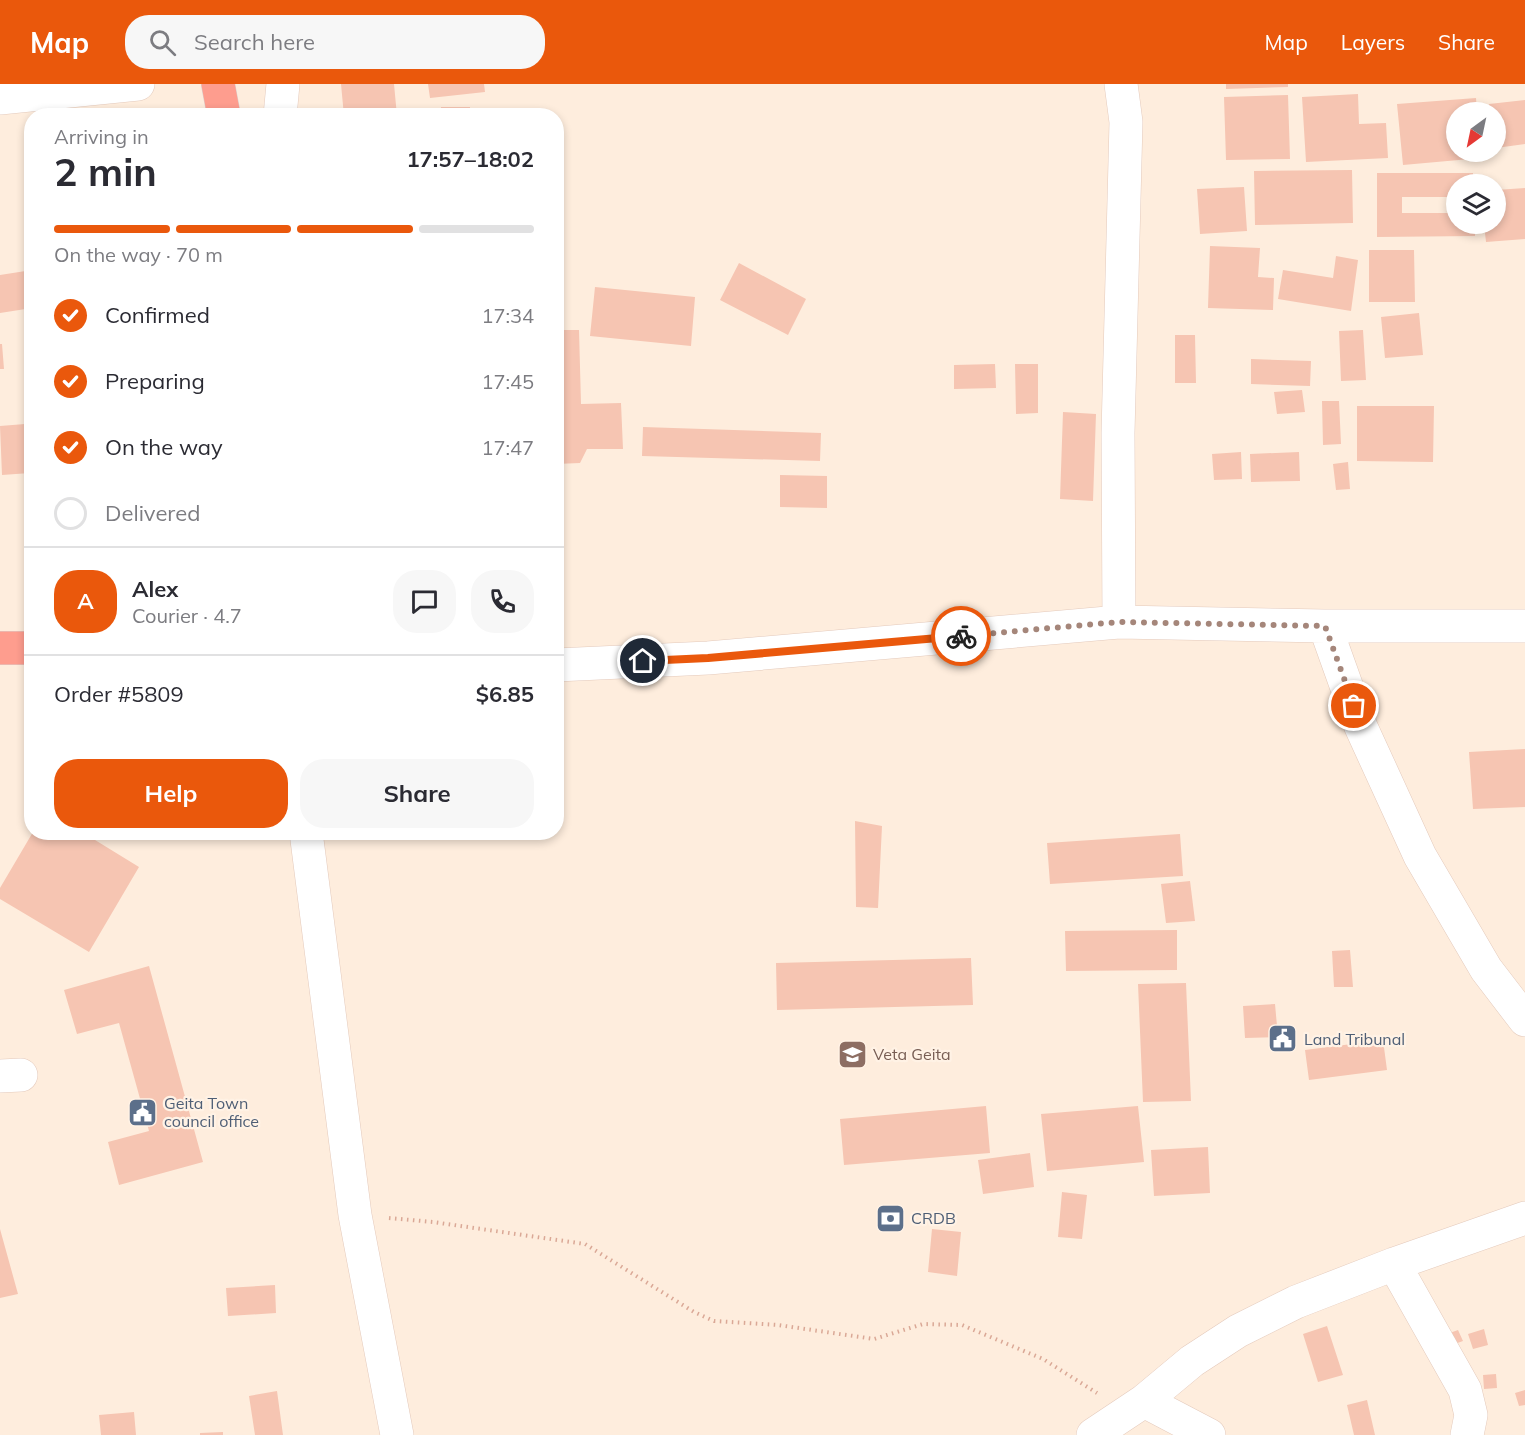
<!DOCTYPE html>
<html lang="en">
<head>
<meta charset="utf-8">
<style>
	:root { --surface:#fff; --page:#f7f7f7; --text:#2b2b33; --muted:#7c7c81; --line:#e1e1e2; --accent:#ea580c }
	body { margin:0; font-family:Mulish,sans-serif; background:var(--page); color:var(--text); height:100vh; display:flex; flex-direction:column; font-size:22px; white-space:nowrap }
	* { box-sizing:border-box; margin:0 }
	p { font-size:20px; color:var(--muted) }
	.icon { flex:none; width:33px; height:33px; fill:none; stroke:currentColor; stroke-width:2; stroke-linecap:round; stroke-linejoin:round }
	.map { position:relative; flex:1; overflow:hidden }
	.sheet { position:absolute; left:24px; top:24px; width:540px; height:732px; display:flex; flex-direction:column; background:var(--surface); border-radius:24px; box-shadow:0 3px 9px #0003 }
	.sheet>* { flex:none }
	.needle { width:39px; rotate:213deg }
	.fabs { position:absolute; left:1446px; top:18px; display:grid; gap:12px }
	.fabs a { display:grid; place-items:center; width:60px; height:60px; border-radius:50%; background:var(--surface); box-shadow:0 3px 9px #0003; font-size:30px }
	.pin { position:absolute; display:grid; place-items:center; width:51px; height:51px; color:#fff; margin:-26px; border:3px solid #fff; border-radius:50%; box-shadow:0 2px 6px #0007 }
	.courier { position:absolute; display:grid; place-items:center; width:60px; height:60px; margin:-30px; border:4px solid #ea580c; border-radius:50%; background:#fff; color:#222; box-shadow:0 2px 8px #0007 }
	.summary em { font-style:normal; font-weight:700 }
	.summary div { display:flex; flex-direction:column-reverse }
	.summary { display:flex; align-items:center; justify-content:space-between; height:102px; padding:0 30px }
	h1 { font-size:39px; font-weight:700; line-height:45px }
	.bar { display:grid; grid-template-columns:repeat(4,1fr); gap:9px 6px; align-content:center; height:72px; padding:0 30px }
	.bar i { height:8px; border-radius:4px; background:var(--line) }
	.bar .selected { background:var(--accent) }
	.bar p { grid-column:span 4 }
	.line { display:flex; align-items:center; gap:15px; padding:0 30px; border-top:2px solid var(--line) }
	.line div { flex:1 }
	.round { display:grid; place-items:center; flex:none; width:63px; height:63px; border-radius:24px; background:var(--page) }
	ol { padding:0 30px; list-style:none }
	li { display:flex; align-items:center; gap:18px; height:66px }
	li p { margin-inline-start:auto }
	li .icon { padding:6px; border-radius:50%; background:var(--accent); color:#fff; stroke-width:4 }
	li:last-child { color:var(--muted) }
	li i { width:33px; height:33px; border:3px solid var(--line); border-radius:50% }
	.primary-button { display:flex; gap:12px; margin-top:auto; padding:12px 30px }
	.primary-button a { flex:1; height:69px; border-radius:24px; background:var(--accent); color:#fff; font-size:24px; font-weight:700; line-height:69px; text-align:center }
	.primary-button a+a { background:var(--page); color:var(--text) }
	header { display:flex; align-items:center; gap:36px; box-sizing:border-box; height:84px; padding:0 30px; background:var(--accent); color:#fff }
	header strong { font-size:28px }
	nav { display:flex; gap:33px; margin-inline-start:auto; font-size:21px }
	.search { width:420px; height:54px; background:var(--page); display:flex; align-items:center; gap:15px; box-sizing:border-box; padding:0 21px; border-radius:24px; color:var(--muted); font-size:22px }
	.map>svg:first-child { display:block }
	.building { fill:#f6c5b2 }
	.lines { fill:none; stroke-linecap:round; stroke-linejoin:round }
	.minor-casing { stroke:#e4cabc; stroke-width:34 }
	.highway-casing { stroke:#dbd1ce; stroke-width:34 }
	.path { stroke:#daa896; stroke-width:4; stroke-dasharray:1.5 4.5; stroke-linecap:butt }
	.minor { stroke:#fff; stroke-width:33 }
	.highway { stroke:#fe9d8e; stroke-width:33 }
	.done { stroke:#a5867a; stroke-width:6; stroke-dasharray:0 10.8 }
	.route { stroke:#ea580c; stroke-width:8 }
	.labels { text-anchor:middle; dominant-baseline:central; stroke-width:4.5; stroke-linejoin:round; paint-order:stroke }
	.service-label { font-size:16px; fill:#4e5e75; stroke:#fff2e5; text-anchor:start }
	.education-label { font-size:16px; fill:#785e54; stroke:#fff2e5; text-anchor:start }
</style>
</head>
<body>
<header>
<strong>Map</strong>
<div class="search"><svg class="icon" aria-label="search" viewBox="0 0 24 24"><circle cx="10" cy="10" r="6"/><path d="M15 15l6 6"/></svg>Search here</div>
<nav><a>Map</a><a>Layers</a><a>Share</a></nav>
</header>
<div class="map">
<svg width="1525" height="1351" viewBox="0 0 1525 1351">
	<rect width="100%" height="100%" fill="#feeddd"/>
	<path class="building" d="M 341,0 L 394,0 L 397,32 L 344,32 Z
		M 428,0 L 484,0 L 485,8 L 430,14 Z
		M 1226,0 L 1288,0 L 1288,3 L 1226,5 Z
		M 1358,10 L 1359,40 L 1386,39 L 1388,74 L 1306,78 L 1302,13 Z
		M 1288,11 L 1290,75 L 1226,76 L 1224,13 Z
		M 1476,14 L 1477,28 L 1456,28 L 1456,68 L 1480,68 L 1481,74 L 1403,81 L 1397,20 Z
		M 1525,16 L 1525,60 L 1496,64 L 1496,28 L 1490,28 L 1489,20 Z
		M 441,23 L 470,23 L 470,32 L 441,32 Z
		M 1352,86 L 1353,139 L 1255,141 L 1254,87 Z
		M 1377,89 L 1473,89 L 1473,100 L 1456,100 L 1456,113 L 1402,113 L 1402,129 L 1456,129 L 1456,140 L 1475,140 L 1475,152 L 1377,153 Z
		M 1244,103 L 1247,147 L 1200,150 L 1197,105 Z
		M 1525,104 L 1525,155 L 1486,158 L 1484,140 L 1496,140 L 1496,106 Z
		M 1210,162 L 1260,164 L 1258,193 L 1274,194 L 1273,226 L 1208,224 Z
		M 1369,166 L 1414,166 L 1415,218 L 1369,218 Z
		M 1336,172 L 1358,176 L 1351,227 L 1278,215 L 1283,186 L 1333,194 Z
		M 739,179 L 806,215 L 788,251 L 720,216 Z
		M 32,186 L 32,224 L 0,229 L 0,191 Z
		M 595,203 L 695,213 L 691,262 L 590,252 Z
		M 1419,229 L 1423,271 L 1385,274 L 1381,233 Z
		M 556,246 L 579,246 L 581,320 L 621,319 L 623,365 L 587,365 L 580,379 L 556,380 Z
		M 1363,246 L 1366,296 L 1341,297 L 1339,247 Z
		M 1175,251 L 1195,251 L 1196,299 L 1175,299 Z
		M 32,253 L 32,314 L 30,314 L 25,254 Z
		M 0,260 L 2,260 L 4,285 L 0,285 Z
		M 1251,275 L 1311,277 L 1310,302 L 1251,300 Z
		M 995,280 L 996,304 L 954,305 L 954,281 Z
		M 1015,280 L 1038,280 L 1038,329 L 1016,330 Z
		M 1302,306 L 1305,328 L 1277,330 L 1274,308 Z
		M 1322,317 L 1339,317 L 1341,360 L 1323,361 Z
		M 1357,322 L 1434,322 L 1433,378 L 1357,377 Z
		M 1063,328 L 1096,330 L 1093,417 L 1060,415 Z
		M 25,340 L 30,389 L 2,391 L 0,342 Z
		M 643,343 L 821,349 L 820,377 L 642,372 Z
		M 1241,368 L 1242,395 L 1214,396 L 1212,370 Z
		M 1299,368 L 1300,397 L 1251,398 L 1250,370 Z
		M 1348,378 L 1350,405 L 1336,406 L 1333,380 Z
		M 780,391 L 827,392 L 827,424 L 780,423 Z
		M 1525,665 L 1525,723 L 1473,725 L 1469,668 Z
		M 855,737 L 882,742 L 878,824 L 856,823 Z
		M 33,748 L 82,748 L 139,783 L 89,868 L 0,815 L 0,804 Z
		M 1180,750 L 1183,792 L 1050,800 L 1047,759 Z
		M 1190,797 L 1195,837 L 1166,839 L 1161,800 Z
		M 1177,846 L 1177,886 L 1066,887 L 1065,847 Z
		M 1350,866 L 1353,903 L 1334,903 L 1332,867 Z
		M 971,874 L 973,921 L 777,926 L 776,879 Z
		M 149,882 L 203,1078 L 119,1101 L 108,1058 L 149,1047 L 119,939 L 77,950 L 64,906 Z
		M 1186,899 L 1191,1017 L 1143,1018 L 1138,900 Z
		M 1275,920 L 1278,953 L 1245,954 L 1243,922 Z
		M 1383,956 L 1387,986 L 1309,996 L 1305,966 Z
		M 986,1022 L 990,1069 L 844,1081 L 840,1035 Z
		M 1138,1022 L 1144,1078 L 1047,1087 L 1041,1030 Z
		M 1208,1063 L 1210,1109 L 1154,1112 L 1151,1066 Z
		M 1030,1069 L 1034,1103 L 983,1110 L 978,1076 Z
		M 1062,1108 L 1087,1111 L 1082,1155 L 1058,1153 Z
		M 0,1145 L 18,1210 L 0,1214 Z
		M 932,1145 L 961,1148 L 957,1192 L 928,1188 Z
		M 275,1201 L 276,1229 L 228,1232 L 226,1204 Z
		M 1327,1242 L 1343,1291 L 1318,1298 L 1303,1250 Z
		M 1484,1245 L 1488,1261 L 1473,1265 L 1468,1250 Z
		M 1458,1246 L 1463,1257 L 1452,1261 L 1447,1250 Z
		M 1496,1290 L 1497,1304 L 1484,1305 L 1483,1291 Z
		M 1525,1306 L 1525,1321 L 1519,1322 L 1515,1309 Z
		M 277,1307 L 283,1351 L 255,1351 L 249,1312 Z
		M 1367,1316 L 1375,1351 L 1354,1351 L 1347,1321 Z
		M 134,1328 L 136,1351 L 101,1351 L 99,1331 Z
		M 223,1348 L 223,1351 L 200,1351 L 200,1349 Z"/>
	<g class="lines">
		<defs>
			<path id="minor" d="M 0,14 L 138,0
				M 280,32 L 283,0
				M 1119,538 L 1118,349 L 1126,38 L 1121,0
				M 1325,542 L 1361,643 L 1420,772 L 1486,885 L 1525,936
				M 556,581 L 708,574 L 1119,538 L 1325,542 L 1525,542
				M 306,748 L 355,1131 L 397,1351
				M 0,992 L 21,991
				M 1394,1180 L 1465,1306 L 1471,1331 L 1467,1351
				M 1144,1317 L 1209,1351
				M 1093,1351 L 1144,1317 L 1192,1277 L 1238,1247 L 1296,1218 L 1394,1180 L 1525,1134"/>
			<path id="highway" d="M 218,0 L 224,32
				M 0,564 L 32,564"/>
		</defs>
		<use href="#minor" class="minor-casing"/>
		<use href="#highway" class="highway-casing"/>
		<path class="path" d="M 389,1134 L 433,1138 L 585,1160 L 694,1228 L 714,1237 L 778,1241 L 874,1255 L 923,1240 L 962,1241 L 1043,1275 L 1097,1309"/>
		<use href="#minor" class="minor"/>
		<use href="#highway" class="highway"/>
	</g>
	<g class="lines">
		<path class="done" d="M 961,552 L 1119,538 L 1325,542 L 1354,622"/>
		<path class="route" d="M 643,577 L 708,574 L 961,552"/>
	</g>
	<defs>
		<symbol id="civic-square" viewBox="-11 -11 22 22"><rect x="-9" y="-9" width="18" height="18" rx="4" fill="#5c6f8a" stroke="#fff2e5"/><path d="M-.6-6.5H3V-4.5H.6V-3L4-1V1h2V6H-6V1h2V-1L-.6-3ZM-1.2 2.5V6h2.4V2.5Z" fill="#fff"/></symbol>
		<symbol id="university-square" viewBox="-11 -11 22 22"><rect x="-9" y="-9" width="18" height="18" rx="4" fill="#8d6e63" stroke="#fff2e5"/><path d="M0-5L7-2L0 1L-7-2ZM-4 1L0 2.5L4 1V4Q0 6-4 4Z" fill="#fff"/></symbol>
		<symbol id="bank-square" viewBox="-11 -11 22 22"><rect x="-9" y="-9" width="18" height="18" rx="4" fill="#5c6f8a" stroke="#fff2e5"/><path d="M-6-4H6V4H-6ZM0-2.3a2.3 2.3 0 1 0 0 4.6a2.3 2.3 0 1 0 0-4.6Z" fill="#fff"/></symbol>
	</defs>
	<g fill-rule="evenodd">
		<use href="#civic-square" x="1266" y="938" width="33" height="33"/>
		<use href="#university-square" x="836" y="954" width="33" height="33"/>
		<use href="#civic-square" x="126" y="1012" width="33" height="33"/>
		<use href="#bank-square" x="874" y="1118" width="33" height="33"/>
	</g>
	<g class="labels">
		<g class="service-label">
			<text x="1304" y="955">Land Tribunal</text>
			<text x="164" y="1019">Geita Town<tspan x="164" dy="18">council office</tspan></text>
			<text x="911" y="1134">CRDB</text>
		</g>
		<g class="education-label">
			<text x="873" y="970">Veta Geita</text>
		</g>
	</g>
</svg>
<div class="fabs">
<a><svg class="needle" viewBox="-14 -14 28 28"><path d="M0-13l5 13h-10z" fill="#e53935"/><path d="M0 13l5-13h-10z" fill="#7c7c81"/></svg></a>
<a><svg class="icon" aria-label="layers" viewBox="0 0 24 24"><path d="M12 4l9 5-9 5-9-5zM3 14l9 5 9-5"/></svg></a>
</div>
<div class="pin" style="left:1354px;top:622px;background:#ea580c"><svg class="icon" aria-label="bag" viewBox="0 0 24 24"><path d="M5 8h14l-1 12H6zM9 8a3 3 0 0 1 6 0"/></svg></div>
<div class="pin" style="left:643px;top:577px;background:#1f2937"><svg class="icon" aria-label="home" viewBox="0 0 24 24"><path d="M3 11l9-7 9 7M6 9v11h12V9"/></svg></div>
<div class="courier" style="left:961px;top:552px"><svg class="icon" aria-label="bike" viewBox="0 0 24 24"><circle cx="6" cy="16" r="4"/><circle cx="18" cy="16" r="4"/><path d="M6 16l4-8h5l3 8M10 8l3 8H6M13 5h3"/></svg></div>
<section class="sheet">
<div class="summary"><div><h1>2 min</h1><p>Arriving in</p></div><em>17:57–18:02</em></div>
<div class="bar"><i class="selected"></i><i class="selected"></i><i class="selected"></i><i></i><p>On the way · 70 m</p></div>
<ol>
<li><svg class="icon" aria-label="check" viewBox="0 0 24 24"><path d="M5 12l5 5 9-10"/></svg>Confirmed<p>17:34</p></li>
<li><svg class="icon" aria-label="check" viewBox="0 0 24 24"><path d="M5 12l5 5 9-10"/></svg>Preparing<p>17:45</p></li>
<li><svg class="icon" aria-label="check" viewBox="0 0 24 24"><path d="M5 12l5 5 9-10"/></svg>On the way<p>17:47</p></li>
<li><i></i>Delivered</li>
</ol>
<div class="line" style="height:108px"><b class="round" style="background:var(--accent);color:#fff">A</b><div><b>Alex</b><p>Courier · 4.7</p></div><a class="round"><svg class="icon" aria-label="chat" viewBox="0 0 24 24"><path d="M4 5h16v11H9l-5 4z"/></svg></a><a class="round"><svg class="icon" aria-label="phone" viewBox="0 0 24 24"><path d="M5 4h4l2 5-3 2q2 4 5 5l2-3 5 2v4C11 20 4 13 5 4z"/></svg></a></div>
<div class="line" style="height:78px"><div>Order #5809</div><b>$6.85</b></div>
<div class="primary-button"><a>Help</a><a>Share</a></div>
</section>
</div>
</body>
</html>
